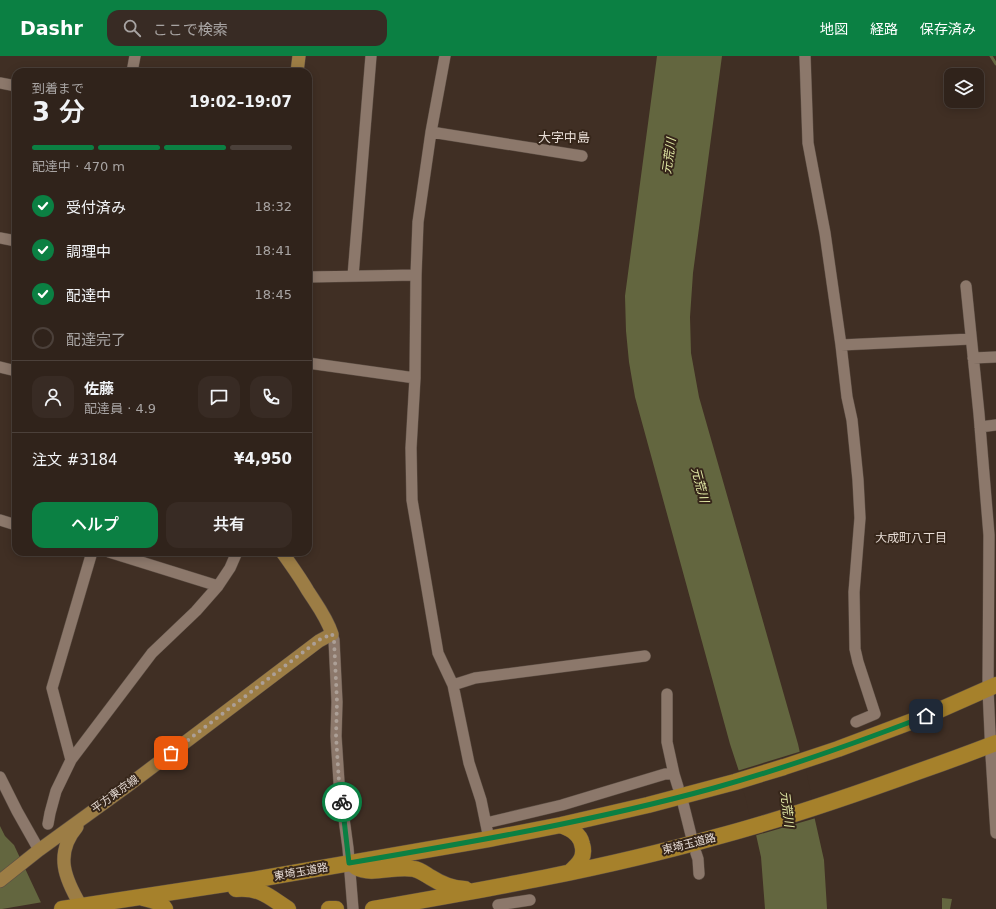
<!DOCTYPE html>
<html lang="ja">
<head>
<meta charset="utf-8">
<style>
	:root { --surface:#30231b; --page:#382b24; --text:#f1f3f6; --muted:#a8a4a3; --line:#4b403a; --accent:#0b8043 }
	body { margin:0; font-family:"DejaVu Sans","Noto Sans JP",sans-serif; background:var(--page); color:var(--text); height:100vh; display:flex; flex-direction:column; font-size:15px; white-space:nowrap }
	* { box-sizing:border-box; margin:0 }
	p { font-size:13px; color:var(--muted) }
	.icon { flex:none; width:22px; height:22px; fill:none; stroke:currentColor; stroke-width:2; stroke-linecap:round; stroke-linejoin:round }
	.map { position:relative; flex:1; overflow:hidden }
	.drawer { position:absolute; left:12px; top:12px; width:300px; height:488px; display:flex; flex-direction:column; background:var(--surface); border-radius:12px; box-shadow:0 2px 10px #0003,0 0 0 1px var(--line) }
	.drawer>* { flex:none }
	.buttons { position:absolute; left:944px; top:12px; display:grid; gap:8px }
	.buttons a { display:grid; place-items:center; width:40px; height:40px; border-radius:8px; background:var(--surface); box-shadow:0 2px 10px #0003,0 0 0 1px var(--line); font-size:20px }
	.pin { position:absolute; display:grid; place-items:center; width:34px; height:34px; color:#fff; margin:-17px; border-radius:8px; box-shadow:0 2px 6px #0006 }
	.courier { position:absolute; display:grid; place-items:center; width:40px; height:40px; margin:-20px; border:3px solid #0b8043; border-radius:50%; background:#fff; color:#222; box-shadow:0 1px 5px #0007 }
	.headline em { font-style:normal; font-weight:600 }
	.headline div { display:flex; flex-direction:column-reverse }
	.headline { display:flex; align-items:center; justify-content:space-between; height:68px; padding:0 20px }
	h1 { font-size:26px; font-weight:600; line-height:30px }
	.bar { display:grid; grid-template-columns:repeat(4,1fr); gap:6px 4px; align-content:center; height:48px; padding:0 20px }
	.bar i { height:5px; border-radius:3px; background:var(--line) }
	.bar .active { background:var(--accent) }
	.bar p { grid-column:span 4 }
	.line { display:flex; align-items:center; gap:10px; padding:0 20px; border-top:1px solid var(--line) }
	.line div { flex:1 }
	.round { display:grid; place-items:center; flex:none; width:42px; height:42px; border-radius:12px; background:var(--page) }
	ol { padding:0 20px; list-style:none }
	li { display:flex; align-items:center; gap:12px; height:44px }
	li p { margin-inline-start:auto }
	li .icon { padding:4px; border-radius:50%; background:var(--accent); color:#fff; stroke-width:4 }
	li:last-child { color:var(--muted) }
	li i { width:22px; height:22px; border:2px solid var(--line); border-radius:50% }
	.primary-button { display:flex; gap:8px; margin-top:auto; padding:8px 20px }
	.primary-button a { flex:1; height:46px; border-radius:12px; background:var(--accent); color:#fff; font-size:16px; font-weight:600; line-height:46px; text-align:center }
	.primary-button a+a { background:var(--page); color:var(--text) }
	header { display:flex; align-items:center; gap:24px; box-sizing:border-box; height:56px; padding:0 20px; background:var(--accent); color:#fff }
	header strong { font-size:19px }
	nav { display:flex; gap:22px; margin-inline-start:auto; font-size:14px }
	.search { width:280px; height:36px; background:var(--page); display:flex; align-items:center; gap:10px; box-sizing:border-box; padding:0 14px; border-radius:12px; color:var(--muted); font-size:15px }
	.map>svg:first-child { display:block }
	.water { fill:#63663f }
	.pier { fill:#402f24 }
	.lines { fill:none; stroke-linecap:round; stroke-linejoin:round }
	.stream { stroke:#63663f; stroke-width:3 }
	.minor-casing { stroke:#5c4e44; stroke-width:12 }
	.major-casing { stroke:#5c4e44; stroke-width:14 }
	.highway-casing { stroke:#5c4e44; stroke-width:17 }
	.minor { stroke:#8c786b; stroke-width:11 }
	.major { stroke:#9c7d45; stroke-width:13 }
	.highway { stroke:#a6812b; stroke-width:16 }
	.done { stroke:#ac9f96; stroke-width:4; stroke-dasharray:0 7.2 }
	.route { stroke:#0b8043; stroke-width:5 }
	.labels { text-anchor:middle; dominant-baseline:central; stroke-width:4; stroke-linejoin:round; paint-order:stroke }
	.street-label { font-size:11px; fill:#e6dbd4; stroke:#36261a }
	.water-label { font-size:12px; font-style:italic; fill:#e4eba7; stroke:#36261a }
	.neighbourhood-label { font-size:12px; fill:#e6dbd4; stroke:#36261a }
	.quarter-label { font-size:13px; fill:#e6dbd4; stroke:#36261a }
</style>
</head>
<body>
<header>
<strong>Dashr</strong>
<div class="search"><svg class="icon" aria-label="search" viewBox="0 0 24 24"><circle cx="10" cy="10" r="6"/><path d="M15 15l6 6"/></svg>ここで検索</div>
<nav><a>地図</a><a>経路</a><a>保存済み</a></nav>
</header>
<div class="map">
<svg width="996" height="853" viewBox="0 0 996 853">
	<rect width="100%" height="100%" fill="#402f24"/>
	<path class="water" d="M 657,0 L 722,0 L 693,217 L 690,261 L 691,297 L 699,341 L 798,688 L 824,804 L 827,853 L 765,853 L 761,801 L 748,743 L 730,688 L 635,341 L 629,306 L 626,275 L 625,240 Z
		M 0,770 L 5,780 L 14,789 L 44,853 L 0,853 Z
		M 942,842 L 952,843 L 950,853 L 942,853 Z"/>
	<path class="pier" d="M 802,695 L 816,762 L 754,780 L 746,744 L 737,715 Z
		M 43,846 L 46,853 L 2,853 Z"/>
	<g class="lines">
		<path class="stream" d="M 991,0 L 996,8"/>
		<defs>
			<path id="minor" d="M 445,0 L 431,76 L 418,166 L 416,219 L 415,322 L 411,392 L 412,444 L 438,597 L 453,629 L 469,707 L 481,744 L 489,783
				M 805,0 L 808,87 L 825,177 L 841,289 L 847,341 L 852,364 L 858,424 L 860,462 L 854,536 L 855,593 L 858,606 L 875,658 L 856,666
				M 132,16 L 135,0
				M 0,27 L 16,30
				M 431,76 L 582,100
				M 0,182 L 16,185
				M 353,220 L 371,0
				M 308,221 L 416,219
				M 966,230 L 979,358 L 989,479 L 988,633 L 991,699 L 996,777
				M 841,289 L 971,283
				M 973,302 L 996,301
				M 308,307 L 415,322
				M 0,311 L 16,315
				M 980,371 L 996,369
				M 0,464 L 16,469
				M 109,496 L 218,530
				M 332,578 L 334,584 L 337,646 L 336,680 L 339,726 L 348,792 L 353,853
				M 453,629 L 475,622 L 645,600
				M 667,638 L 667,686 L 674,718
				M 71,704 L 52,632 L 92,496
				M 0,721 L 17,755 L 39,794
				M 683,747 L 692,783
				M 486,767 L 562,749 L 665,718 L 674,718 L 678,731
				M 48,768 L 50,757 L 56,735 L 71,704 L 152,597 L 196,555 L 218,530 L 230,512 L 237,496
				M 696,797 L 698,803 L 699,818
				M 498,849 L 530,844"/>
			<path id="major" d="M 297,16 L 299,0
				M 77,771 C 54,798 65,823 81,850
				M 0,825 L 39,794 L 126,731 L 253,635 L 319,585 L 332,578 C 327,562 317,549 308,535 C 300,521 291,509 282,496"/>
			<path id="highway" d="M 561,769 C 565,771 569,772 573,775 C 577,778 581,783 582,788 C 586,801 579,808 570,816
				M 356,811 C 372,820 395,809 414,813 C 420,814 425,818 430,821 C 441,828 452,833 465,833
				M 236,833 C 261,831 269,841 288,853
				M 143,842 C 151,844 160,845 165,853
				M 62,853 L 258,823 L 489,783 L 561,769 L 648,749 L 735,726 L 784,711 L 838,693 L 926,660 L 996,629
				M 329,853 L 336,853
				M 373,853 C 488,833 603,813 716,781 C 784,763 851,740 917,716 C 943,707 970,697 996,687"/>
		</defs>
		<use href="#minor" class="minor-casing"/>
		<use href="#major" class="major-casing"/>
		<use href="#highway" class="highway-casing"/>
		<use href="#minor" class="minor"/>
		<use href="#major" class="major"/>
		<use href="#highway" class="highway"/>
	</g>
	<g class="lines">
		<path class="done" d="M 171,697 L 319,584 L 332,578 L 334,584 L 337,646 L 336,680 L 339,726 L 342,746"/>
		<path class="route" d="M 342,746 L 349,807 C 472,786 594,765 714,732 C 786,712 856,687 926,660"/>
	</g>
	<g class="labels">
		<g class="street-label">
			<text transform="translate(115 738) rotate(-36)">平方東京線</text>
			<text transform="translate(689 788) rotate(-14)">東埼玉道路</text>
			<text transform="translate(301 816) rotate(-10)">東埼玉道路</text>
		</g>
		<g class="water-label">
			<text transform="translate(669 100) rotate(-82)">元荒川</text>
			<text transform="translate(700 429) rotate(75)">元荒川</text>
			<text transform="translate(787 753) rotate(83)">元荒川</text>
		</g>
		<g class="neighbourhood-label">
			<text x="911" y="482">大成町八丁目</text>
		</g>
		<g class="quarter-label">
			<text x="564" y="81">大字中島</text>
		</g>
	</g>
</svg>
<div class="buttons">
<a><svg class="icon" aria-label="layers" viewBox="0 0 24 24"><path d="M12 4l9 5-9 5-9-5zM3 14l9 5 9-5"/></svg></a>
</div>
<div class="pin" style="left:171px;top:697px;background:#ea580c"><svg class="icon" aria-label="bag" viewBox="0 0 24 24"><path d="M5 8h14l-1 12H6zM9 8a3 3 0 0 1 6 0"/></svg></div>
<div class="pin" style="left:926px;top:660px;background:#1f2937"><svg class="icon" aria-label="home" viewBox="0 0 24 24"><path d="M3 11l9-7 9 7M6 9v11h12V9"/></svg></div>
<div class="courier" style="left:342px;top:746px"><svg class="icon" aria-label="bike" viewBox="0 0 24 24"><circle cx="6" cy="16" r="4"/><circle cx="18" cy="16" r="4"/><path d="M6 16l4-8h5l3 8M10 8l3 8H6M13 5h3"/></svg></div>
<section class="drawer">
<div class="headline"><div><h1>3 分</h1><p>到着まで</p></div><em>19:02–19:07</em></div>
<div class="bar"><i class="active"></i><i class="active"></i><i class="active"></i><i></i><p>配達中 · 470 m</p></div>
<ol>
<li><svg class="icon" aria-label="check" viewBox="0 0 24 24"><path d="M5 12l5 5 9-10"/></svg>受付済み<p>18:32</p></li>
<li><svg class="icon" aria-label="check" viewBox="0 0 24 24"><path d="M5 12l5 5 9-10"/></svg>調理中<p>18:41</p></li>
<li><svg class="icon" aria-label="check" viewBox="0 0 24 24"><path d="M5 12l5 5 9-10"/></svg>配達中<p>18:45</p></li>
<li><i></i>配達完了</li>
</ol>
<div class="line" style="height:72px"><a class="round"><svg class="icon" aria-label="person" viewBox="0 0 24 24"><circle cx="12" cy="8" r="4"/><path d="M4 21q1-7 8-7t8 7"/></svg></a><div><b>佐藤</b><p>配達員 · 4.9</p></div><a class="round"><svg class="icon" aria-label="chat" viewBox="0 0 24 24"><path d="M4 5h16v11H9l-5 4z"/></svg></a><a class="round"><svg class="icon" aria-label="phone" viewBox="0 0 24 24"><path d="M5 4h4l2 5-3 2q2 4 5 5l2-3 5 2v4C11 20 4 13 5 4z"/></svg></a></div>
<div class="line" style="height:52px"><div>注文 #3184</div><b>¥4,950</b></div>
<div class="primary-button"><a>ヘルプ</a><a>共有</a></div>
</section>
</div>
</body>
</html>
